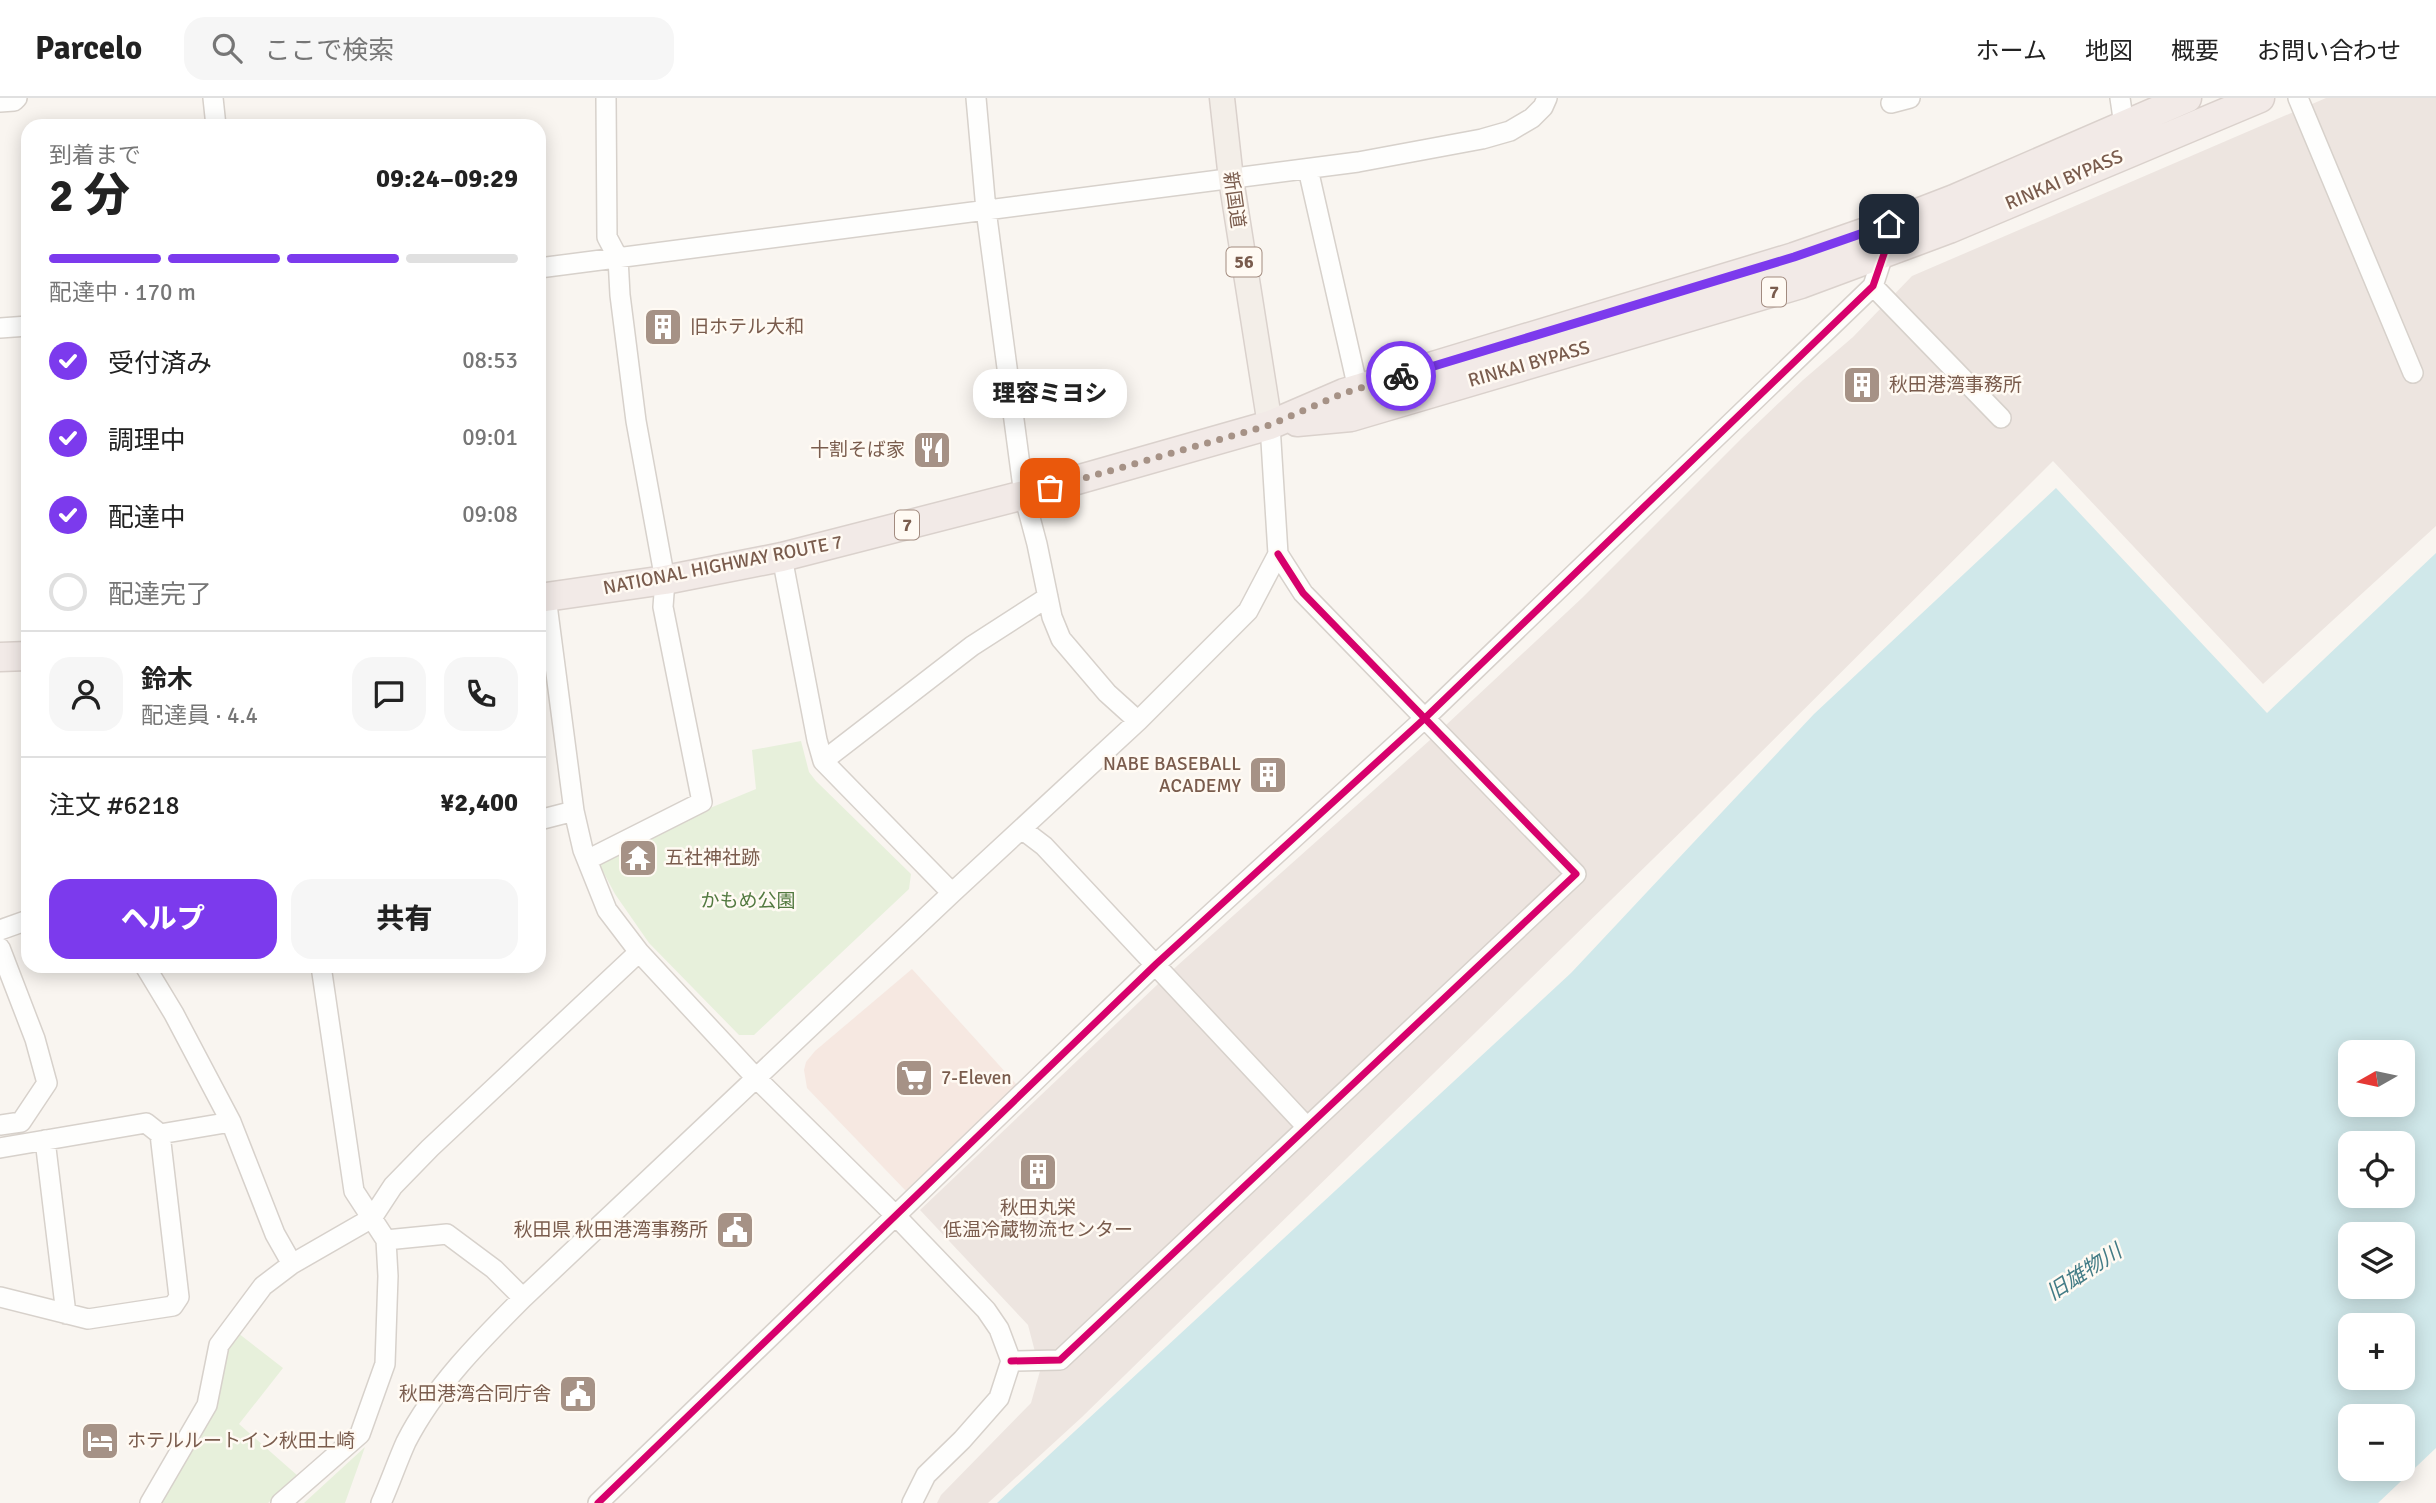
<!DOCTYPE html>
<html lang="ja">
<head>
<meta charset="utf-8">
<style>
	:root { --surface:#fff; --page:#f6f6f6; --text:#222; --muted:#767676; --line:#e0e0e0; --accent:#7c3aed }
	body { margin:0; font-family:Signika,"Noto Sans JP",sans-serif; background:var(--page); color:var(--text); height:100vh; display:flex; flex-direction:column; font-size:26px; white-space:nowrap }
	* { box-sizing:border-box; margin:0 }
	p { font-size:23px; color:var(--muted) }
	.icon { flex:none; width:38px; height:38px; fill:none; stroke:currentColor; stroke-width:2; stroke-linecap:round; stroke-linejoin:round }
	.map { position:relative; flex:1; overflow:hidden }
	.panel { position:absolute; left:21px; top:21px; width:525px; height:854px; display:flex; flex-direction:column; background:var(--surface); border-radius:21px; box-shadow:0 4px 18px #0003 }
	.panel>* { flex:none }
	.needle { width:46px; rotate:261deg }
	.tools { position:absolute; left:2338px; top:942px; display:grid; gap:14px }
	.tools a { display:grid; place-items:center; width:77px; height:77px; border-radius:14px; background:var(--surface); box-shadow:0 4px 18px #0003; font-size:35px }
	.pin { position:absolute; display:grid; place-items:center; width:60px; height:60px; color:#fff; margin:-30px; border-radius:14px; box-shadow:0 4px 10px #0006 }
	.courier { position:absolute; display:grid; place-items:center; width:70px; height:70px; margin:-35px; border:5px solid #7c3aed; border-radius:50%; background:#fff; color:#222; box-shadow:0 2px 9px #0007 }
	.bubble { position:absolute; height:49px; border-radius:21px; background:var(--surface); box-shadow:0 4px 18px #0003; font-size:23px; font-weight:800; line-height:49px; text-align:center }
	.headline em { font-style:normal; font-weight:800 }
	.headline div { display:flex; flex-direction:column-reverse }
	.headline { display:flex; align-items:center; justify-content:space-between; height:119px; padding:0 28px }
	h1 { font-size:46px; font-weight:800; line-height:52px }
	.bar { display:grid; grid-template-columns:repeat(4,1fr); gap:10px 7px; align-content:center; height:84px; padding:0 28px }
	.bar i { height:9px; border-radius:5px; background:var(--line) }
	.bar .on { background:var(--accent) }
	.bar p { grid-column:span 4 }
	.line { display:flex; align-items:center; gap:18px; padding:0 28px; border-top:2px solid var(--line) }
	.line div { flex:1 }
	.round { display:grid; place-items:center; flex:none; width:74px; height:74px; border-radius:21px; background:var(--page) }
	ol { padding:0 28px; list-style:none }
	li { display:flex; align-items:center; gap:21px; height:77px }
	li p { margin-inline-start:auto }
	li .icon { padding:7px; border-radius:50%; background:var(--accent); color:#fff; stroke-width:4 }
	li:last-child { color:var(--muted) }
	li i { width:38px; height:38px; border:4px solid var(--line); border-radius:50% }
	.primary-button { display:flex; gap:14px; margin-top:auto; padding:14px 28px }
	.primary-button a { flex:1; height:80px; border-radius:21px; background:var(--accent); color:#fff; font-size:28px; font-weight:800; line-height:80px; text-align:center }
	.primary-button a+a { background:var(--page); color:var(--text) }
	header { display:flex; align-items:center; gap:42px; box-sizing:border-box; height:98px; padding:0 35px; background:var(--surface); border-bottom:2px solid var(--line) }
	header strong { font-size:33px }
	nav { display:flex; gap:38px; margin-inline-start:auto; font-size:24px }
	.search { width:490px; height:63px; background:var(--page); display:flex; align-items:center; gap:18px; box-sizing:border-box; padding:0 24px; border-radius:21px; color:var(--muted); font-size:26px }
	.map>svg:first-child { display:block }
	.commercial { fill:#f6e8e1 }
	.industrial { fill:#ede5e0 }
	.green { fill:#e7f0db }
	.water { fill:#d0e8ea; fill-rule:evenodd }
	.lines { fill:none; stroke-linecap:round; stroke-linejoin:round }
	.minor-casing { stroke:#d7d1cb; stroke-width:22 }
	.major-casing { stroke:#dad1cc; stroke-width:27 }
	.highway-casing { stroke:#dad1cc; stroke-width:31 }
	.minor { stroke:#fefefd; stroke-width:19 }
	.major { stroke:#f3eee8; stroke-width:24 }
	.highway { stroke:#f2eae7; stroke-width:28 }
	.cycleway-casing { stroke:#fffaf3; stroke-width:11 }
	.cycleway { stroke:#d6006c; stroke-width:7 }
	.done { stroke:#a69286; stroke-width:7; stroke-dasharray:0 12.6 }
	.route { stroke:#7c3aed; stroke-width:9 }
	.labels { text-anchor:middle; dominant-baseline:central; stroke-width:5; stroke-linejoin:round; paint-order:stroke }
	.shield { fill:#fffaf3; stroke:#a28b7f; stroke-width:2 }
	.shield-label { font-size:18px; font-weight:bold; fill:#7a5c4d }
	.street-label { font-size:19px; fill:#7a5c4d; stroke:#fffaf3 }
	.poi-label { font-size:19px; fill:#7a5c4d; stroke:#fffaf3; text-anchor:start }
	.park-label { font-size:19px; fill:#537a41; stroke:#fffaf3 }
	.water-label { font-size:21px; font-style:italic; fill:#437c86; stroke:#fffaf3 }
</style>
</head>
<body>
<header>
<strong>Parcelo</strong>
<div class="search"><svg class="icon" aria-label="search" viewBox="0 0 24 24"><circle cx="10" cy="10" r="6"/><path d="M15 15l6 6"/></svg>ここで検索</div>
<nav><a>ホーム</a><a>地図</a><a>概要</a><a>お問い合わせ</a></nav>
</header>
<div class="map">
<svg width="2436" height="1405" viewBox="0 0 2436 1405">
	<rect width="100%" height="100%" fill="#f9f5f0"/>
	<path class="commercial" d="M 912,871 L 1017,987 L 906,1093 L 807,990 L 804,972 L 806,964 L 815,953 Z"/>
	<path class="industrial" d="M 2326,0 L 2436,0 L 2436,428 L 2263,586 L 2053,363 L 1697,718 L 1082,1319 L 988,1405 L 937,1405 L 941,1397 L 1031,1305 L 1040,1273 L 1028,1227 L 920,1112 L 1178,867 L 1430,642 L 1582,500 L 1742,340 L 1803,282 L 1853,239 L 1912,178 Z"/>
	<path class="green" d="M 801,643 L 809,674 L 816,683 L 911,776 L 909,791 L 754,937 L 739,937 L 649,845 L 615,796 L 598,764 L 669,727 L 756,691 L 752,652 Z
		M 238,1235 L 283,1270 L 239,1326 L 298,1378 L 268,1405 L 156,1405 L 217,1306 L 224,1260 Z
		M 365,1349 L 345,1405 L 304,1405 Z"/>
	<path class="water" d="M 2056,390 L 2267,615 L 2436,455 L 2436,1350 L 2378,1405 L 997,1405 L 1571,875 L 1814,616 ZM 2350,954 L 2403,954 L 2403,1006 L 2350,1006 ZM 2350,1045 L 2403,1045 L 2403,1097 L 2350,1097 ZM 2350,1136 L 2403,1136 L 2403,1188 L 2350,1188 ZM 2350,1227 L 2403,1227 L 2403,1279 L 2350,1279 ZM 2350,1318 L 2403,1318 L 2403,1370 L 2350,1370 Z"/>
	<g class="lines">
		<defs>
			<path id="minor" d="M 213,0 L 216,28
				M 976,0 L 986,112 L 1024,397 L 1037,446 L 1052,519 L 1061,541 L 1107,595 L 1138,623
				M 2120,0 L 2124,27
				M 2298,0 L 2413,275
				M 0,4 L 14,3 L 17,0
				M 1891,5 L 1910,0
				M 1308,71 L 1358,291
				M 539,170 L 1358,64 L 1482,41 L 1510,33 L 1532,20 L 1543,9 L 1547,0
				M 1873,188 L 2001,320
				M 0,230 L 28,228
				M 782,459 L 817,642 L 823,663 L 952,795
				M 546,499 L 574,713 L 583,752 L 607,812 L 639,854 L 756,980 L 895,1117 L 986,1212 L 999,1231 L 1011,1263 L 999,1300 L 962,1342 L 926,1377 L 912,1405
				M 823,663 L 972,548 L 1048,499
				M 539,722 L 574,713
				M 1023,732 L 1044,748 L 1306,1028
				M 587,762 L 702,704 L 663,509 L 665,482 L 636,323 L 620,197 L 618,160 L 607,139 L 606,0
				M 0,832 L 28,822
				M 0,850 L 35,941 L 47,985 L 21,1024 L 0,1027
				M 145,868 L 174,916 L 231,1024 L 275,1136 L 292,1166
				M 45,1042 L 66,1216
				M 0,1050 L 146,1025 L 160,1036 L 231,1024
				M 386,1142 L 447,1136 L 494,1171 L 523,1200
				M 0,1199 L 88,1221 L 173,1208 L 179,1199 L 160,1036
				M 1011,1263 L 1060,1262 L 1576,776 L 1303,495 L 1278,456
				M 150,1405 L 207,1307 L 219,1247 L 263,1188 L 292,1166 L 372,1120 L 393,1088 L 430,1050 L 639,854
				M 281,1405 L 360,1336 L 385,1266 L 388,1178 L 386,1142 L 354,1093 L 321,868
				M 381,1405 C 390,1385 397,1364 406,1344 C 434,1289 480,1243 523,1200 L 952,795 L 1138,623 L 1248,513 L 1278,456 L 1270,327
				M 598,1405 L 1156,866 L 1424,621 L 1873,188 L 1886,148"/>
			<path id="major" d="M 1222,0 L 1231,81 L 1270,327"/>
			<path id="highway" d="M 1297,324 L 1351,319 L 1801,186 L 1949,131 L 2260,0
				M 539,500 L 665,482 L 782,459 L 1024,397 L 1270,327 L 1344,295 L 1794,159 L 1889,126 L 1954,101 L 2187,0
				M 0,559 L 28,558"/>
		</defs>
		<use href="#minor" class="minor-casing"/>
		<use href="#major" class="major-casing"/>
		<use href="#highway" class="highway-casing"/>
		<use href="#minor" class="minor"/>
		<use href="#major" class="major"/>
		<use href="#highway" class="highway"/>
		<defs>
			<path id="cycleway" d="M 1011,1263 L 1060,1262 L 1576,776 L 1303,495 L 1278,456
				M 598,1405 L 1156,866 L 1424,621 L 1873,188 L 1885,153 L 1889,126"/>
		</defs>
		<use href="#cycleway" class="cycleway-casing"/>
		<use href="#cycleway" class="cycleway"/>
	</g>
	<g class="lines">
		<path class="done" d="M 1050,390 L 1270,327 L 1344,295 L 1401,278"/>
		<path class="route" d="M 1401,278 L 1794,159 L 1889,126"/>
	</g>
	<defs>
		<symbol id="building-square" viewBox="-11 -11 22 22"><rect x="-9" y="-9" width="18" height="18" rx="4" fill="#a69286" stroke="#fffaf3"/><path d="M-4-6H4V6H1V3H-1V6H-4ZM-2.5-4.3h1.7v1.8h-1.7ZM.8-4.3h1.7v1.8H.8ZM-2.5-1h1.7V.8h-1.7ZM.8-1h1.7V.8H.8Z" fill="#fff"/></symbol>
		<symbol id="restaurant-square" viewBox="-11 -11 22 22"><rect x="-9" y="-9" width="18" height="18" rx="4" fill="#a69286" stroke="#fffaf3"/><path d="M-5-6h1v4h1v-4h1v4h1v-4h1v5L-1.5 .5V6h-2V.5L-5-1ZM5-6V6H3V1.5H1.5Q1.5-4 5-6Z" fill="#fff"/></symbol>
		<symbol id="temple-square" viewBox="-11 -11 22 22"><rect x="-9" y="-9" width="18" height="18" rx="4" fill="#a69286" stroke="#fffaf3"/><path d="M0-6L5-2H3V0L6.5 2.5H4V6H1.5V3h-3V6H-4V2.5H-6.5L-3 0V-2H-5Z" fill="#fff"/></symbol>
		<symbol id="supermarket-square" viewBox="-11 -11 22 22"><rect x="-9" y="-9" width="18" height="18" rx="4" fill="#a69286" stroke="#fffaf3"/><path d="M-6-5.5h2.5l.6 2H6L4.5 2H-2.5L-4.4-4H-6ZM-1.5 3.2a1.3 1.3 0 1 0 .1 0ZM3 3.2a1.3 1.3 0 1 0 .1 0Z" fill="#fff"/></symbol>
		<symbol id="civic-square" viewBox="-11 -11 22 22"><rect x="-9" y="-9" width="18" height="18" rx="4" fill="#a69286" stroke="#fffaf3"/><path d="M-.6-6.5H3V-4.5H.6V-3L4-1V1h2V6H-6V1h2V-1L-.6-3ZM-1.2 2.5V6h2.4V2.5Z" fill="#fff"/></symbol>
		<symbol id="hotel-square" viewBox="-11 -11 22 22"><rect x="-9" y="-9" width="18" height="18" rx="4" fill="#a69286" stroke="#fffaf3"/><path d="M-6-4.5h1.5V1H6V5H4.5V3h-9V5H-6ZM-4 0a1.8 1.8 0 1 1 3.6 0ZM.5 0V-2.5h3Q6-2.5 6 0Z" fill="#fff"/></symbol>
	</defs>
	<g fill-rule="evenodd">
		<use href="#building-square" x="641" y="207" width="44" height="44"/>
		<use href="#building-square" x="1840" y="265" width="44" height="44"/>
		<use href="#restaurant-square" x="910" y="330" width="44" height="44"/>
		<use href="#building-square" x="1246" y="655" width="44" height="44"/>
		<use href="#temple-square" x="616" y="738" width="44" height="44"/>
		<use href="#supermarket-square" x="892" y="958" width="44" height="44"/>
		<use href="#building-square" x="1016" y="1052" width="44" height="44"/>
		<use href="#civic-square" x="713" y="1110" width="44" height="44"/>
		<use href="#civic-square" x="556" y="1274" width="44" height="44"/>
		<use href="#hotel-square" x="78" y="1321" width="44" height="44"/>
	</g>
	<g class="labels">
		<g class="shield">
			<rect x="1226.5" y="149.5" width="35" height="29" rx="5"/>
			<rect x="1762" y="179.5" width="24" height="29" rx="5"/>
			<rect x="895" y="412.5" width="24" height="29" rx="5"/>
		</g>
		<g class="shield-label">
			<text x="1244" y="164">56</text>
			<text x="1774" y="194">7</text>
			<text x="907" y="427">7</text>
		</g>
		<g class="street-label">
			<text transform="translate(2064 82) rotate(-23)">RINKAI BYPASS</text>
			<text transform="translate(1234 102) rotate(82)">新国道</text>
			<text transform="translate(1529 266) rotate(-16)">RINKAI BYPASS</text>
			<text transform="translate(723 467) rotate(-11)">NATIONAL HIGHWAY ROUTE 7</text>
		</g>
		<g class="poi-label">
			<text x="690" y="229">旧ホテル大和</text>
			<text x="1889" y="287">秋田港湾事務所</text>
			<text x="905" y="352" text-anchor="end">十割そば家</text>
			<text x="1241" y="666" text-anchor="end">NABE BASEBALL<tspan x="1241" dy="22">ACADEMY</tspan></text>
			<text x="665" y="760">五社神社跡</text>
			<text x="941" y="980">7-Eleven</text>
			<text x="1038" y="1110" text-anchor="middle">秋田丸栄<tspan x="1038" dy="22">低温冷蔵物流センター</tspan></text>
			<text x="708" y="1132" text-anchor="end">秋田県 秋田港湾事務所</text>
			<text x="551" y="1296" text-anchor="end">秋田港湾合同庁舎</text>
			<text x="127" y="1343">ホテルルートイン秋田土崎</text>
		</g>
		<g class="park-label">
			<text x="748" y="803">かもめ公園</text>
		</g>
		<g class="water-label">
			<text transform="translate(2084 1174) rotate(-33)">旧雄物川</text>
		</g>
	</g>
</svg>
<div class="tools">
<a><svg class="needle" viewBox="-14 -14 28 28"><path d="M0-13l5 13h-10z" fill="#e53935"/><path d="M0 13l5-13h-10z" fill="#767676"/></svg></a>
<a><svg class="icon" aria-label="locate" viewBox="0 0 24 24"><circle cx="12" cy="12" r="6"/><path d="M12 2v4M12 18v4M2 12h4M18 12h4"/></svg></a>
<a><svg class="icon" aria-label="layers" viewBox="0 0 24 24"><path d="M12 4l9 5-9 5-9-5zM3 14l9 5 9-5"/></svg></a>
<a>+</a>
<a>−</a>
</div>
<div class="pin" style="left:1050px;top:390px;background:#ea580c"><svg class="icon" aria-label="bag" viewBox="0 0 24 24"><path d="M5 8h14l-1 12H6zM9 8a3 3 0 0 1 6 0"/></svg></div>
<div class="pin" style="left:1889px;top:126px;background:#1f2937"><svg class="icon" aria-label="home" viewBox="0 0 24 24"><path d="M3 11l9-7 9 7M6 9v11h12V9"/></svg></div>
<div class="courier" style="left:1401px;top:278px"><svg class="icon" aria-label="bike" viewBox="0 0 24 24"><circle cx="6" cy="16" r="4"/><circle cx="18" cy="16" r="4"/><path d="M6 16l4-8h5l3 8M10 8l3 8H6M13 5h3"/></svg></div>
<div class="bubble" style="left:973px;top:271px;width:154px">理容ミヨシ</div>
<section class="panel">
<div class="headline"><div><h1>2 分</h1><p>到着まで</p></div><em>09:24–09:29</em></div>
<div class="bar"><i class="on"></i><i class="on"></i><i class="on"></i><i></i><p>配達中 · 170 m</p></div>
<ol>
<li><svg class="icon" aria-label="check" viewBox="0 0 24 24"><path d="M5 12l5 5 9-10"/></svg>受付済み<p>08:53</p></li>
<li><svg class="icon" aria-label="check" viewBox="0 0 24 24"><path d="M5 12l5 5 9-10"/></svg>調理中<p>09:01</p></li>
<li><svg class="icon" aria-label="check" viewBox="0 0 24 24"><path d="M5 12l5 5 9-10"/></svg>配達中<p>09:08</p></li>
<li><i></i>配達完了</li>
</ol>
<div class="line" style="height:126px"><a class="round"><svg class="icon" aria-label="person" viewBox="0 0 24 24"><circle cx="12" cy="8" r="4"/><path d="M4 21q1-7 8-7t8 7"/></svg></a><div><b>鈴木</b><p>配達員 · 4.4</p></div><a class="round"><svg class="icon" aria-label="chat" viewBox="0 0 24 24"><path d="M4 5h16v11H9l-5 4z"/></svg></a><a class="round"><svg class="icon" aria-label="phone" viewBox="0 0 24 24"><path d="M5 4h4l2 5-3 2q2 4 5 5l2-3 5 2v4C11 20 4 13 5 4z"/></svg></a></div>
<div class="line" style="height:91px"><div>注文 #6218</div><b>¥2,400</b></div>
<div class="primary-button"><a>ヘルプ</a><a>共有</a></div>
</section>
</div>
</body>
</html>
